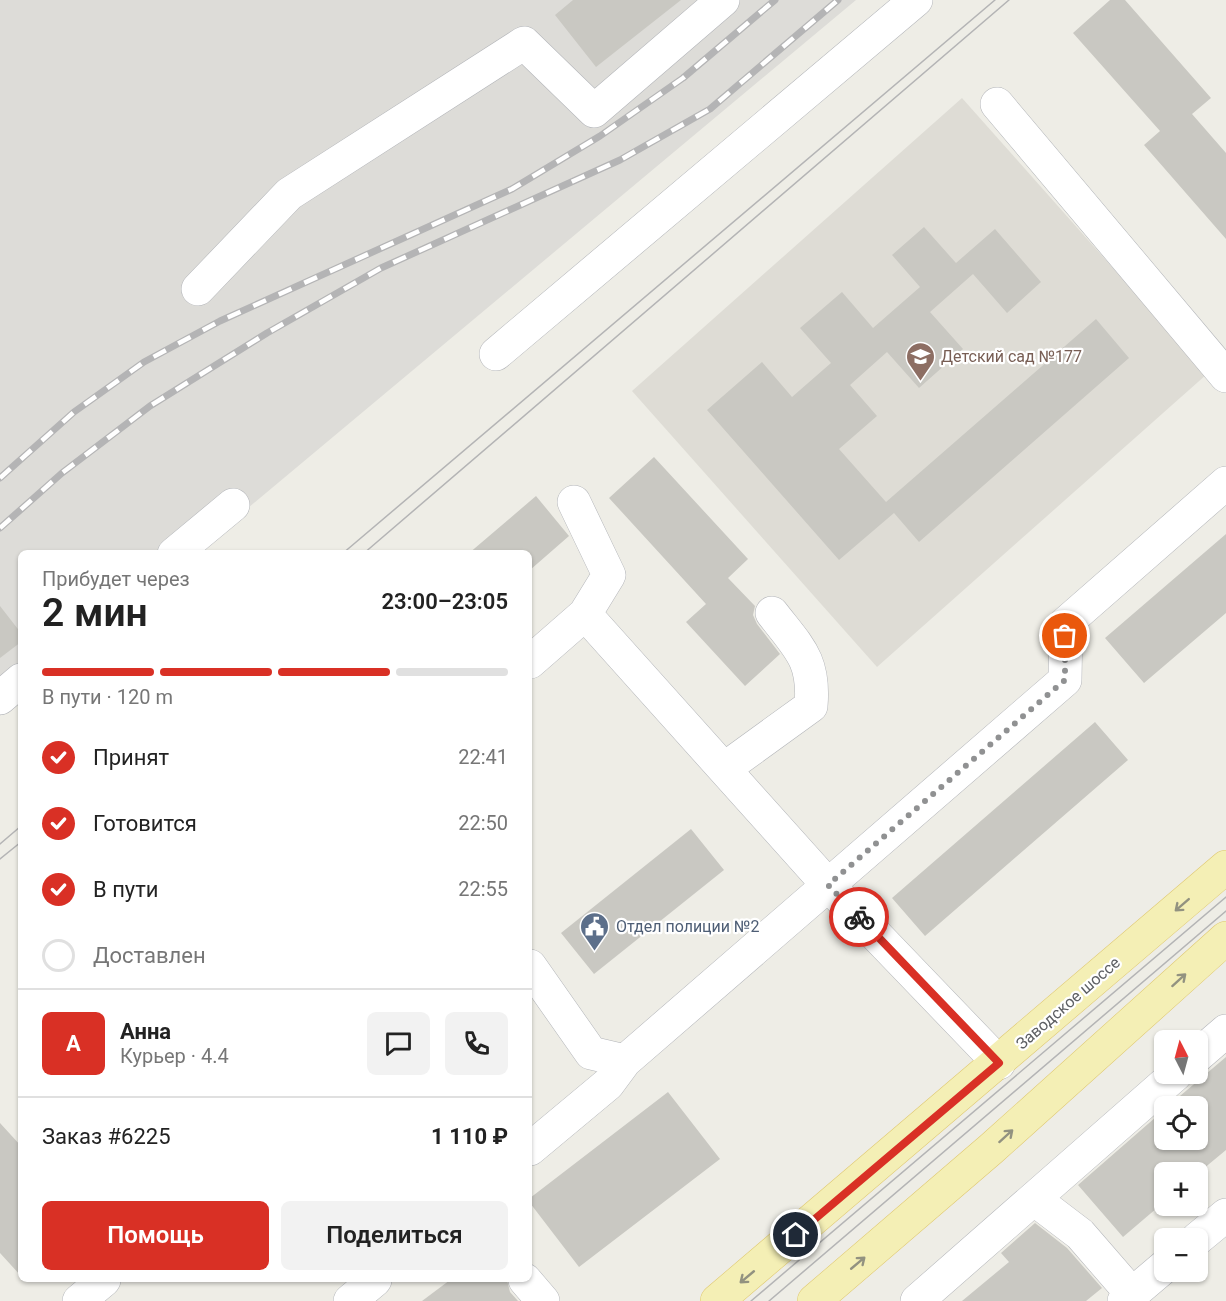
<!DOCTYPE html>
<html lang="ru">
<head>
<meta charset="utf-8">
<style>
	:root { --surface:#fff; --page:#f2f2f2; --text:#222; --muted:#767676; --line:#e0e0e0; --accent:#d93025 }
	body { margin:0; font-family:Roboto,sans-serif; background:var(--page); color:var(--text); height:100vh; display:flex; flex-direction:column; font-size:22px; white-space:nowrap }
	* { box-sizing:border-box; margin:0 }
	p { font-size:20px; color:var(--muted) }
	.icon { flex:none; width:33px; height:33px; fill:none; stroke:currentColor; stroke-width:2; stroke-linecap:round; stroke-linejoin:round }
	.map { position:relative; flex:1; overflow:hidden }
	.panel { position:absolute; left:18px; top:550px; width:514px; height:732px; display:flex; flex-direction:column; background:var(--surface); border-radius:9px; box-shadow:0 2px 4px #0004 }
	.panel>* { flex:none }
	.needle { width:39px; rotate:354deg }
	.fabs { position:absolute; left:1154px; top:1030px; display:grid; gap:12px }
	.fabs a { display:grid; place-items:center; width:54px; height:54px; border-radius:9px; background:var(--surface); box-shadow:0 2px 4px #0004; font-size:30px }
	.pin { position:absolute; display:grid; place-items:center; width:51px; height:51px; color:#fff; margin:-26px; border:3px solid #fff; border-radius:50%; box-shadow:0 2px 6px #0007 }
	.courier { position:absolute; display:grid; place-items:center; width:60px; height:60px; margin:-30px; border:4px solid #d93025; border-radius:50%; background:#fff; color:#222; box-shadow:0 2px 8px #0007 }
	.head em { font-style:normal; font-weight:600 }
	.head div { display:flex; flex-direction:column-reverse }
	.head { display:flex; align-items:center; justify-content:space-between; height:102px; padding:0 24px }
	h1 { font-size:39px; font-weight:600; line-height:45px }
	.bar { display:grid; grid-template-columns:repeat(4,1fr); gap:9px 6px; align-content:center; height:72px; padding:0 24px }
	.bar i { height:8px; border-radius:4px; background:var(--line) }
	.bar .on { background:var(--accent) }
	.bar p { grid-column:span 4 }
	.line { display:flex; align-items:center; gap:15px; padding:0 24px; border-top:2px solid var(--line) }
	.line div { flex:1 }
	.round { display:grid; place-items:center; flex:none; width:63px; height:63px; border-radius:9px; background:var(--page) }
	ol { padding:0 24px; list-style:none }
	li { display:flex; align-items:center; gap:18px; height:66px }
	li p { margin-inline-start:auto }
	li .icon { padding:6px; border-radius:50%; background:var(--accent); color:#fff; stroke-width:4 }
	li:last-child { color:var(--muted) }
	li i { width:33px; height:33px; border:3px solid var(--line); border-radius:50% }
	.primary-button { display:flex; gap:12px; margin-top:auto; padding:12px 24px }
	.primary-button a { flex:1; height:69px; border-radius:9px; background:var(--accent); color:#fff; font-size:24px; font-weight:600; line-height:69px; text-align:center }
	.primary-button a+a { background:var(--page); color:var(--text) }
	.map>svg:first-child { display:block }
	.industrial { fill:#dddcd8 }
	.education { fill:#dedcd5 }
	.building { fill:#c9c8c2 }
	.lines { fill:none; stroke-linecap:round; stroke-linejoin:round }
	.minor-casing { stroke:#b3b5b9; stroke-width:34 }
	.major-casing { stroke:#dfc76e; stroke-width:34 }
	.minor { stroke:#fff; stroke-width:33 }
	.major { stroke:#f4efb5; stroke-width:33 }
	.tram { stroke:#b4b4b5; stroke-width:1.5 }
	.rail-casing { stroke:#b4b4b5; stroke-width:7 }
	.rail { stroke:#fff; stroke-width:4.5; stroke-dasharray:14; stroke-linecap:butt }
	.oneway { stroke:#929280 }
	.done { stroke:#909192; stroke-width:6; stroke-dasharray:0 10.8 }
	.route { stroke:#d93025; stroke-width:8 }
	.labels { text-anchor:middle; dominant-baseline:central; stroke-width:4.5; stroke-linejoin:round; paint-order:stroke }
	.education-label { font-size:16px; fill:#785e54; stroke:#fff; text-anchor:start }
	.service-label { font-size:16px; fill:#4e5e75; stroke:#fff; text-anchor:start }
	.street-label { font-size:16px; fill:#5e6064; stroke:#fff }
</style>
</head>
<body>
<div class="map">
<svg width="1226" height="1301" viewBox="0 0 1226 1301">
	<rect width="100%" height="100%" fill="#eeede6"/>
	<path class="industrial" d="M 0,0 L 856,0 L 194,553 L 21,554 L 21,699 L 0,716 Z"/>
	<path class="education" d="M 962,98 L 1207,374 L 877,667 L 632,391 Z"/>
	<path class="building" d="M 573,0 L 681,0 L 596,67 L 555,15 Z
		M 1110,0 L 1125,0 L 1211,98 L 1192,114 L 1226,153 L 1226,239 L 1144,145 L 1160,131 L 1073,33 Z
		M 924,227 L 956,263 L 995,229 L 1041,282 L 1007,313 L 973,274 L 930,312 L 963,349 L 919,388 L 887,352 L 850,385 L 877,416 L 839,449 L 886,502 L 1096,319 L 1129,358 L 919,542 L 894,513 L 839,560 L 707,410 L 762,362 L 792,397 L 831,363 L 800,328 L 842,292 L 873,328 L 920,287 L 892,255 Z
		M 654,457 L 748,559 L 728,578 L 755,606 L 753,615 L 757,624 L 780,654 L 745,686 L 686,622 L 706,604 L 609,498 Z
		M 536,496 L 569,536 L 530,570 L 530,554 L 468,554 Z
		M 1226,534 L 1226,613 L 1144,683 L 1105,638 Z
		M 0,606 L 21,633 L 21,642 L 0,658 Z
		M 1095,722 L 1128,760 L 925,936 L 892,898 Z
		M 691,829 L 724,870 L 594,974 L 561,933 Z
		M 1226,1057 L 1226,1150 L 1197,1174 L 1164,1173 L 1164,1202 L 1123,1237 L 1078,1185 L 1164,1110 L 1164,1140 L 1197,1140 L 1197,1107 L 1167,1107 Z
		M 668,1092 L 720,1159 L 579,1267 L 530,1203 L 530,1198 Z
		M 0,1123 L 21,1146 L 21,1276 L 0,1253 Z
		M 1035,1223 L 1067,1248 L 1102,1288 L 1086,1301 L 962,1301 L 1009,1262 L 1001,1253 Z
		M 450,1280 L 507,1280 L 510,1292 L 518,1301 L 422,1301 Z"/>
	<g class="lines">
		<defs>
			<path id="minor" d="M 997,104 L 1226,376
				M 198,289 L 289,194 L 524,43 L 594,111 L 723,0
				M 496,354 L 916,0
				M 574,502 L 609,575 L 585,614
				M 174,554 L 233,505
				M 530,662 L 585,614 L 828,885 L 999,1063
				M 0,698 L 21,680
				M 724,769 L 811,706 C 815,660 799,648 772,613
				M 530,966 L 591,1053 L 625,1061 L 1065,680 L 1066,623 L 1226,483
				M 1197,1056 L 1226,1031
				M 530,1149 L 608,1084 L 625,1061
				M 1034,1199 L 1080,1234 L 1132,1294
				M 1197,1239 L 1226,1215
				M 525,1280 L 543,1301
				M 79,1301 L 104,1280
				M 350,1301 L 375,1280
				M 917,1301 L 1176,1074
				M 1124,1301 L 1164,1267"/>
			<path id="major" d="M 717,1301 L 1226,867
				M 814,1301 L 991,1149 L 1226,938"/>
		</defs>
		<use href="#minor" class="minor-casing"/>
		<use href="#major" class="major-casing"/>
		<use href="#minor" class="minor"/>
		<use href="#major" class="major"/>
		<path class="tram" d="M 342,554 L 995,0
			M 363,554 L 1009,0
			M 0,844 L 21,826
			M 0,859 L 21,842
			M 751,1301 L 1226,897
			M 769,1301 L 1226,911"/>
		<defs>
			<path id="rail" d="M 0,478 L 74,412 L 144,362 L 220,321 L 512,189 L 600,136 L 683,78 L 775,0
				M 0,528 L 62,473 L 150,406 L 267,333 L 381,268 L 620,160 L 710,109 L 838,0"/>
		</defs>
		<use href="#rail" class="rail-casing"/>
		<use href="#rail" class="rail"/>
	</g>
	<defs><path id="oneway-shaft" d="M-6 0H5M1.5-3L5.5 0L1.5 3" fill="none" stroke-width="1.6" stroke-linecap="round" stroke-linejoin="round" transform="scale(1.5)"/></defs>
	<g class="oneway">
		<use href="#oneway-shaft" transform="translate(1182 905) rotate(139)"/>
		<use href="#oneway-shaft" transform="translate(1179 980) rotate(-42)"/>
		<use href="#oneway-shaft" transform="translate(1006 1136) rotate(-42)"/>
		<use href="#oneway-shaft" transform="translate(858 1263) rotate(-40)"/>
		<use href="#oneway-shaft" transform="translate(747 1277) rotate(140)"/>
	</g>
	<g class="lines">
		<path class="done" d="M 859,917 L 828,885 L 1065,680 L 1065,636"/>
		<path class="route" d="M 796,1235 L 999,1063 L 859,917"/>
	</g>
	<defs>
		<symbol id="school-pin" viewBox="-11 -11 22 30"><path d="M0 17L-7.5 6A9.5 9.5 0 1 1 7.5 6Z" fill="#8d6e63" stroke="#fff"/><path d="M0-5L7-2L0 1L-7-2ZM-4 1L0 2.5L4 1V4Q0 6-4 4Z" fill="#fff"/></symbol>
		<symbol id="civic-pin" viewBox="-11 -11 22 30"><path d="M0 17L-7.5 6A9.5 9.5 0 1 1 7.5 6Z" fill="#5c6f8a" stroke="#fff"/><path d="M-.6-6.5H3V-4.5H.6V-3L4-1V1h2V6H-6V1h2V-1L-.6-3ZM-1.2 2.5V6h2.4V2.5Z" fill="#fff"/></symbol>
	</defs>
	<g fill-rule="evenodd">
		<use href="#school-pin" x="904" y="340" width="33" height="45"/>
		<use href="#civic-pin" x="578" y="910" width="33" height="45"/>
	</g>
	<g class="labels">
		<g class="education-label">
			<text x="941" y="356">Детский сад №177</text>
		</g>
		<g class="service-label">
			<text x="616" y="926">Отдел полиции №2</text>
		</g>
		<g class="street-label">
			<text transform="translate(1068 1003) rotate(-41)">Заводское шоссе</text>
		</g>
	</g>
</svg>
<div class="fabs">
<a><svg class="needle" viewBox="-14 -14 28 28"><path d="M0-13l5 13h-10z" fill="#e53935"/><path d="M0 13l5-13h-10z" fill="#767676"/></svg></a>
<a><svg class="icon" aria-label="locate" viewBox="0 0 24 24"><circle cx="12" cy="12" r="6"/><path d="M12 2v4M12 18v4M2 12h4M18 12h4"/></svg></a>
<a>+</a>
<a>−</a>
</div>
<div class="pin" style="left:1065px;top:636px;background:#ea580c"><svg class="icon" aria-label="bag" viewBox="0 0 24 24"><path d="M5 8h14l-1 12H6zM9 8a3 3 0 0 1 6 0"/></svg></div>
<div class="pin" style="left:796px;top:1235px;background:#1f2937"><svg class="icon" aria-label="home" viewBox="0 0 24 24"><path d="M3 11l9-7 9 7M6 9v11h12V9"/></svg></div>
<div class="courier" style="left:859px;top:917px"><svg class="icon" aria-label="bike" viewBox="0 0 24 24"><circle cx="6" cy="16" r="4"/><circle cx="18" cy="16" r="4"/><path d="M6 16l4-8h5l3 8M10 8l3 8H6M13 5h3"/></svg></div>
<section class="panel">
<div class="head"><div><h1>2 мин</h1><p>Прибудет через</p></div><em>23:00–23:05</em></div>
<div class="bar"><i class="on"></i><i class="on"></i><i class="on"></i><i></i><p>В пути · 120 m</p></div>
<ol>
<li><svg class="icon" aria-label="check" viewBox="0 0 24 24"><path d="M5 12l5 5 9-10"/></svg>Принят<p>22:41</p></li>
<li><svg class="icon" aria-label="check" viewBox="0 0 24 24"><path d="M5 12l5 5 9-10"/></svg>Готовится<p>22:50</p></li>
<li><svg class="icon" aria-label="check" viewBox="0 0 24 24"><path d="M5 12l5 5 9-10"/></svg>В пути<p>22:55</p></li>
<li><i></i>Доставлен</li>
</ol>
<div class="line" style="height:108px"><b class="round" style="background:var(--accent);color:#fff">А</b><div><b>Анна</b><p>Курьер · 4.4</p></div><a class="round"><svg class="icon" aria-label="chat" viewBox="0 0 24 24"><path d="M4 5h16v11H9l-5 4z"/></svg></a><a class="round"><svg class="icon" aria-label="phone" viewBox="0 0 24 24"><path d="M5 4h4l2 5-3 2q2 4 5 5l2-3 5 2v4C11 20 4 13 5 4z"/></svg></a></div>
<div class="line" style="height:78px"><div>Заказ #6225</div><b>1 110 ₽</b></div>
<div class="primary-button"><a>Помощь</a><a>Поделиться</a></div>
</section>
</div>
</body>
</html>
